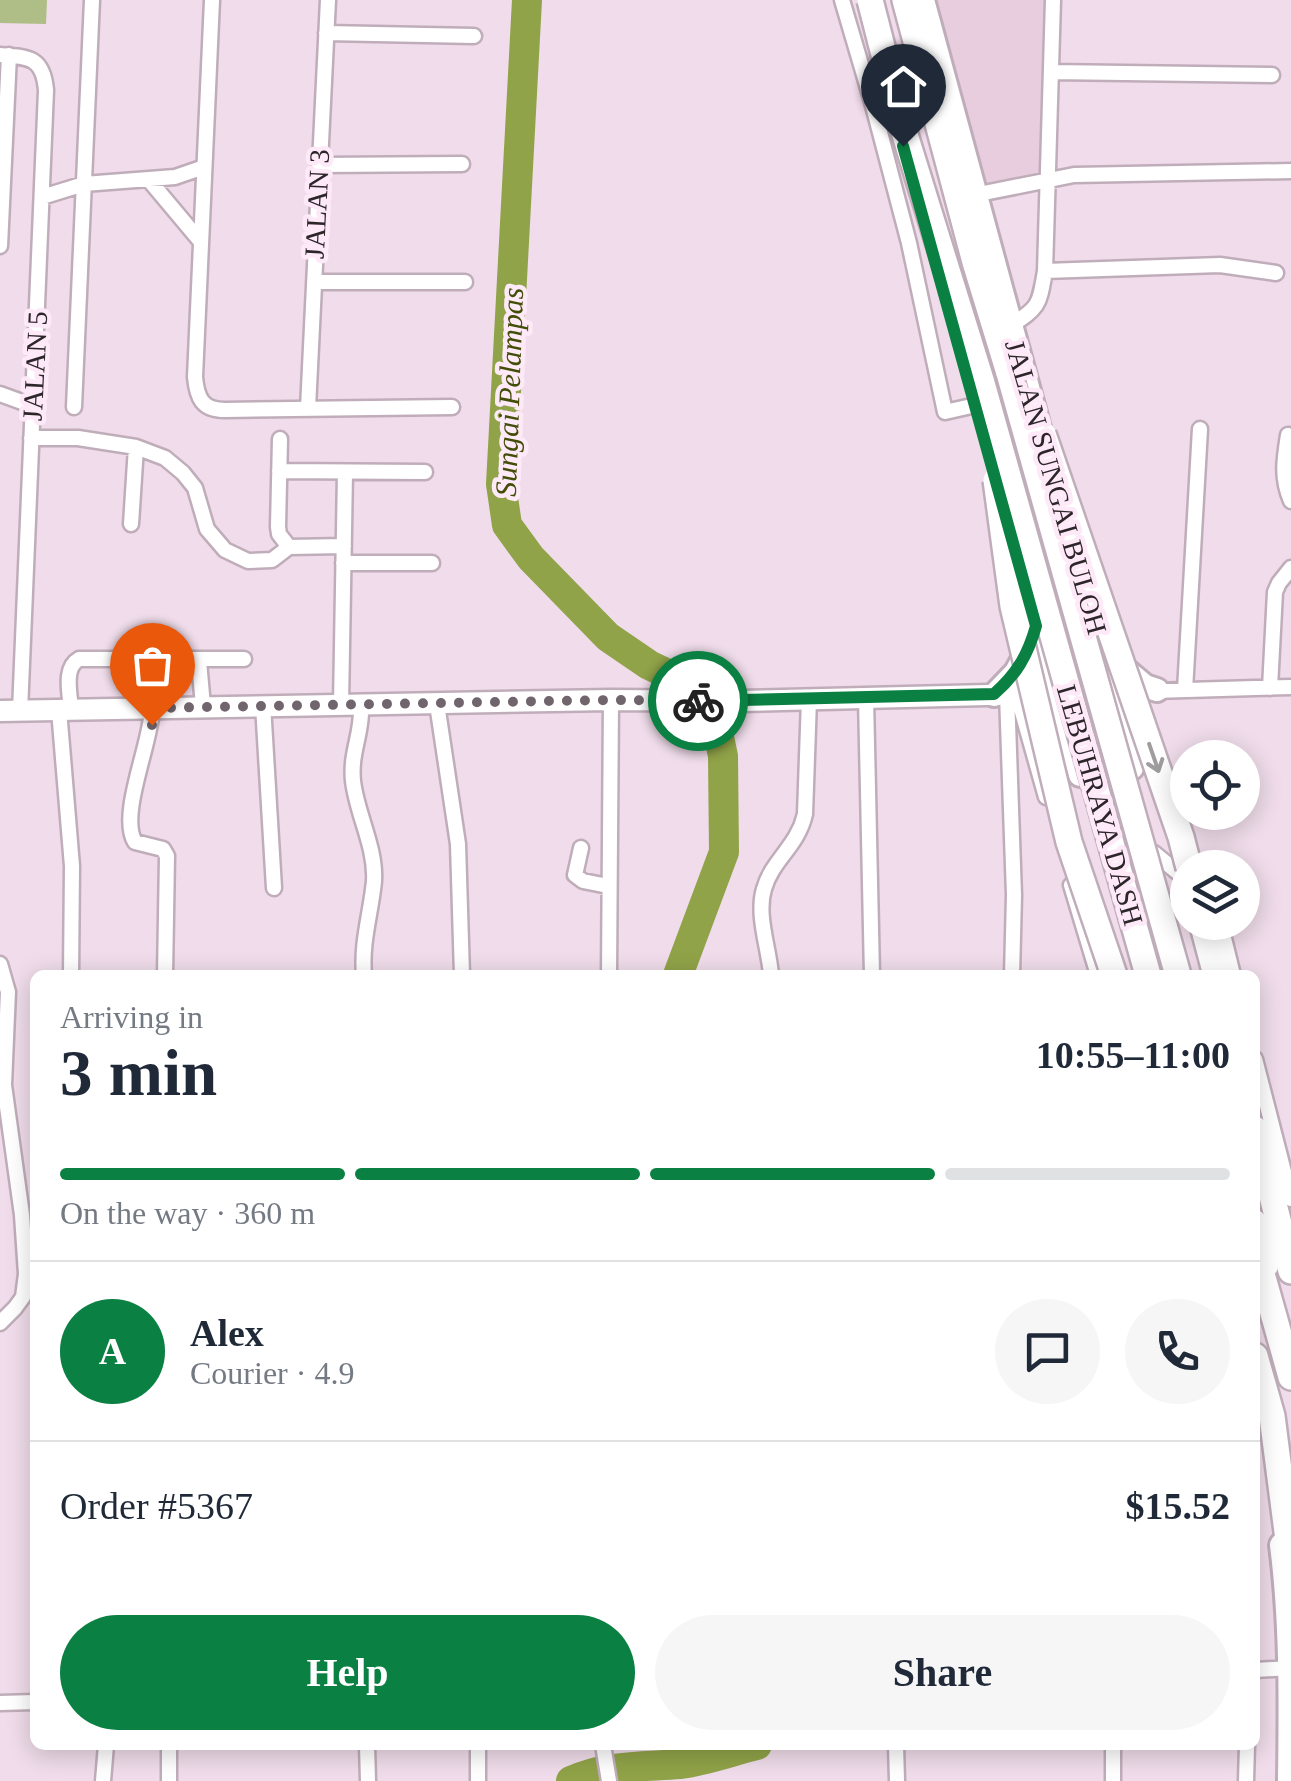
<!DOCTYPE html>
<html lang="en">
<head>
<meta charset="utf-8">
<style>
	:root { --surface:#fff; --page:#f6f6f7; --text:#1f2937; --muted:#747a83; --line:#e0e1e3; --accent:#0b8043 }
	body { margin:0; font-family:"Times New Roman",serif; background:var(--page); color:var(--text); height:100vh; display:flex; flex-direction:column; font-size:38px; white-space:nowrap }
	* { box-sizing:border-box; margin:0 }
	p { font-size:32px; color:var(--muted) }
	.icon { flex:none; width:55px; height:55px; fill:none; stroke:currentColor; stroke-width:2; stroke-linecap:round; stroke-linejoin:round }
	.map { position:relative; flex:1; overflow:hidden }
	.sheet { position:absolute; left:30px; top:970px; width:1230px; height:780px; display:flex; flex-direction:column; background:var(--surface); border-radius:15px; box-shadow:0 5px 25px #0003 }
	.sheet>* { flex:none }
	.tools { position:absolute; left:1170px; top:740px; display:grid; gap:20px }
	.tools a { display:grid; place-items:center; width:90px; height:90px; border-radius:50%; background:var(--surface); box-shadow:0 5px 25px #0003; font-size:50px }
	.pin { position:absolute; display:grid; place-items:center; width:85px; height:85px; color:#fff; margin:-102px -42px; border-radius:50% 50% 50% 0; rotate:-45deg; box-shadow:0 0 10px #0007 }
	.pin .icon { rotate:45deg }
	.courier { position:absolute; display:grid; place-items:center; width:100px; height:100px; margin:-50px; border:8px solid #0b8043; border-radius:50%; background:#fff; color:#222; box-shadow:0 2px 12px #0007 }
	.head em { font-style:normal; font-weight:600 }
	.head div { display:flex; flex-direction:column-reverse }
	.head { display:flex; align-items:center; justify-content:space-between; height:170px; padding:0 30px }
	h1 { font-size:65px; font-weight:600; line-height:75px }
	.bar { display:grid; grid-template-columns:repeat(4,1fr); gap:15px 10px; align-content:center; height:120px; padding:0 30px }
	.bar i { height:12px; border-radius:8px; background:var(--line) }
	.bar .on { background:var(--accent) }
	.bar p { grid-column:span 4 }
	.line { display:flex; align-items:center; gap:25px; padding:0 30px; border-top:2px solid var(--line) }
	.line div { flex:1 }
	.round { display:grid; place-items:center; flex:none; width:105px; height:105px; border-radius:52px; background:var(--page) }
	.button { display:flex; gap:20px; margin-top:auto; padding:20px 30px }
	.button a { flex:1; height:115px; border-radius:60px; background:var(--accent); color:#fff; font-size:40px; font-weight:600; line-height:115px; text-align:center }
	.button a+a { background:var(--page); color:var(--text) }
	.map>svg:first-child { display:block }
	.built { fill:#e7cdde }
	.green { fill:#afbd86 }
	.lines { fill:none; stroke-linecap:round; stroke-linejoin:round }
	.stream { stroke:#90a348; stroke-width:5 }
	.river { stroke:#90a348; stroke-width:30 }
	.minor-casing { stroke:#c0adba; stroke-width:19 }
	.secondary-casing { stroke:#c0adba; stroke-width:25 }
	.trunk-casing { stroke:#c0adba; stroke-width:28 }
	.motorway-casing { stroke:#c0adba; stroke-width:30 }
	.minor { stroke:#fff; stroke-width:14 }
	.secondary { stroke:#fff; stroke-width:20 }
	.trunk { stroke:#fff; stroke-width:22 }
	.motorway { stroke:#fff; stroke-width:25 }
	.motorway-bridge-casing { stroke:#c0adba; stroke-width:30; stroke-linecap:butt }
	.motorway-bridge { stroke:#fff; stroke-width:25 }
	.oneway { stroke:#a09d9f }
	.done { stroke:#71656d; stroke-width:10; stroke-dasharray:0 18 }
	.route { stroke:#0b8043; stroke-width:12 }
	.labels { text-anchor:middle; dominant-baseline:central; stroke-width:9; stroke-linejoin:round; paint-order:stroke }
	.street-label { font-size:28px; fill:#2c252a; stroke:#fde9f7 }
	.water-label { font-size:30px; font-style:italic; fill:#424e07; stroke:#fde9f7 }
</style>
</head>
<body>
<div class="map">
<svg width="1291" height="1781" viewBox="0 0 1291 1781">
	<rect width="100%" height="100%" fill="#f0dcea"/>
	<path class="built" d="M 936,0 L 1050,0 L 1043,176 L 986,187 Z"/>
	<path class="green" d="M 0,0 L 47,0 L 46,24 L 0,23 Z"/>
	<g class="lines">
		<path class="stream" d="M 1255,1495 L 1257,1495"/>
		<path class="river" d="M 527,0 L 501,484 L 507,525 L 531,558 L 608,637 L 649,665 L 710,694 L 723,756 L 724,852 L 678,975
			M 571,1781 C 606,1765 643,1767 680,1764 C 705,1761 732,1751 757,1745"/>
		<defs>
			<path id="minor" d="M 212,0 L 195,377 C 197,398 202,410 225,410 L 452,407
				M 842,0 L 872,102 L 909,243 L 945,412 L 976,405
				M 326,33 L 474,36
				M 0,55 C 29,57 43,57 46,90 L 20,711
				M 1051,72 L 1272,75
				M 319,165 L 462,164
				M 149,180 L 201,242
				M 974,195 L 1074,175 L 1291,171
				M 42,197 L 84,184 L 175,177 L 204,167
				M 0,246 L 9,55
				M 1045,271 L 1220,265 L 1276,273
				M 314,282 L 465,282
				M 1010,326 C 1040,307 1039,305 1045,271 L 1053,0
				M 0,394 L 33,406
				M 74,407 L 92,0
				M 308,408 L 328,0
				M 1288,435 C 1284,460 1281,478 1291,501
				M 31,438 L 78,438 L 136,447 L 165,458 L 183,473 L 195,488 L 207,529 L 225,550 L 248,561 L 272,560 L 289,547 L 344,546
				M 280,439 L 278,527 L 279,534 L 289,547
				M 279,471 L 425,472
				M 131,524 L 136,447
				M 343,563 L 432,563
				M 199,661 L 203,706
				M 1270,688 L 1275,592 L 1279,583 L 1291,568
				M 1185,690 L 1200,429
				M 1153,691 L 1291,687
				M 1007,694 L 1014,895 L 1012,975
				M 1017,694 L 1046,797
				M 866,698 L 872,975
				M 361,704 C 363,733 350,751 353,781 C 357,815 376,847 374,881 C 371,913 361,942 364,975
				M 437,704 L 458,844 L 462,975
				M 263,705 L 274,888
				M 341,705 L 345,472
				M 152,708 C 152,741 118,815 135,842 L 163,849 L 167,856 L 165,975
				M 59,710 L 72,866 L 71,975
				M 71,710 C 70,693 63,668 79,659 L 244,659
				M 581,848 L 575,875 L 583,881 L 608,886
				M 1154,853 L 1188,881
				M 1071,885 L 1098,975
				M 1220,922 L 1233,975
				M 0,964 L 8,992 L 4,1085 L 22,1215 L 26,1274 L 23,1297 L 15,1308 L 0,1323
				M 609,975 L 611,700
				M 771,975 C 769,948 756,915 764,889 C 772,860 798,846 805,814 L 809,699
				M 1255,1059 L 1291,1199
				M 1255,1670 L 1291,1668
				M 0,1703 L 35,1702
				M 367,1745 L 368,1781
				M 478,1745 L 478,1781
				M 603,1745 L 609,1781
				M 896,1745 L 897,1781
				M 103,1781 L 106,1745
				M 169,1781 L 169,1745
				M 1113,1781 L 1113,1745
				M 1246,1781 L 1247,1745"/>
			<path id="secondary" d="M 0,711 L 611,700 L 740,701 L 1113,692"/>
			<path id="trunk" d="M 923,0 L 1045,450
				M 1013,541 L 1080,775
				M 1087,596 L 1132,768
				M 1120,665 L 1145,686 L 1157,690
				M 994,695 L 1016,672 L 1030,646
				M 1255,1221 L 1267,1266
				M 1281,1545 C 1291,1623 1290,1702 1289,1781"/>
			<path id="motorway" d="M 905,0 L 975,262 L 1009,373
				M 1202,922 L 1216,975
				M 1255,1129 L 1291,1271
				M 1255,1249 L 1291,1377
				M 1255,1356 L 1272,1416 L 1291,1563"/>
		</defs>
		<use href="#minor" class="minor-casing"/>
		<use href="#secondary" class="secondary-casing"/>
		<use href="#trunk" class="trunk-casing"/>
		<use href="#motorway" class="motorway-casing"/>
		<use href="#minor" class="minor"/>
		<use href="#secondary" class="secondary"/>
		<use href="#trunk" class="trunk"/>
		<use href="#motorway" class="motorway"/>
		<defs>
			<path id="motorway-bridge" d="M 870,0 L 902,125 L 982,383 L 1148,975
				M 1009,373 L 1178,975
				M 1043,434 L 1181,837 L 1189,868
				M 996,480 L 1013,606 L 1069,842 L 1114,975"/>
		</defs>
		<use href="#motorway-bridge" class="motorway-bridge-casing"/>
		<use href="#motorway-bridge" class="motorway-bridge"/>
	</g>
	<defs><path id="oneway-shaft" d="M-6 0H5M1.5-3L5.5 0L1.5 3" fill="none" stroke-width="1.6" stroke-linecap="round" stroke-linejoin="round" transform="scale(2.5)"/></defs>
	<use class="oneway" href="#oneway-shaft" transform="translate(1154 758) rotate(71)"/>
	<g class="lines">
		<path class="done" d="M 152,725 L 152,708 L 611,700 L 698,701"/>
		<path class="route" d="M 698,701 L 994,694 C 1016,675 1028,655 1036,626 L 903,146"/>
	</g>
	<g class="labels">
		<g class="street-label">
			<text transform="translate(317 204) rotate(-87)">JALAN 3</text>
			<text transform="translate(35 366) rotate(-87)">JALAN 5</text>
			<text transform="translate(1056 487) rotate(74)">JALAN SUNGAI BULOH</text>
			<text transform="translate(1100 805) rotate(74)">LEBUHRAYA DASH</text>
		</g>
		<g class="water-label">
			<text transform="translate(509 392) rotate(-88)">Sungai Pelampas</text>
		</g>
	</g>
</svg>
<div class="tools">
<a><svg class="icon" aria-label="locate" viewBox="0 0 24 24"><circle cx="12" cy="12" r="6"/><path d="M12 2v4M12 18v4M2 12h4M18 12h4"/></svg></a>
<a><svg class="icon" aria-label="layers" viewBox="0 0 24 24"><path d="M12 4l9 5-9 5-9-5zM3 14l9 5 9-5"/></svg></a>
</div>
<div class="pin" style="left:152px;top:725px;background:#ea580c"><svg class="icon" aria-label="bag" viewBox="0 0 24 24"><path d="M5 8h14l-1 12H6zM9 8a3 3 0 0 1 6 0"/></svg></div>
<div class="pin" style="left:903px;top:146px;background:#1f2937"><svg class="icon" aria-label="home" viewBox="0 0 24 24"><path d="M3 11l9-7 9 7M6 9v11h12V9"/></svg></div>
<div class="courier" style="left:698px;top:701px"><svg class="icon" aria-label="bike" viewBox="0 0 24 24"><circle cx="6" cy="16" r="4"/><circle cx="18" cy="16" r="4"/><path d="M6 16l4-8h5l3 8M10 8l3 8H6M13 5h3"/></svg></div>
<section class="sheet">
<div class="head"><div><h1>3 min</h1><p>Arriving in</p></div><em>10:55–11:00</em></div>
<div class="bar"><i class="on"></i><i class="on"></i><i class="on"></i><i></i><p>On the way · 360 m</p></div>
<div class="line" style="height:180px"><b class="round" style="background:var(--accent);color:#fff">A</b><div><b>Alex</b><p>Courier · 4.9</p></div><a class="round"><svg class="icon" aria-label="chat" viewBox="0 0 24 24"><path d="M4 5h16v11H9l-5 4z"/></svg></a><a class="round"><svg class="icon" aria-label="phone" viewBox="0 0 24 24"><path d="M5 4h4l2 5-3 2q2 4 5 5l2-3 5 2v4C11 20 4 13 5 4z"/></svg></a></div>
<div class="line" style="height:130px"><div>Order #5367</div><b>$15.52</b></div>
<div class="button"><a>Help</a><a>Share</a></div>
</section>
</div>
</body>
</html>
